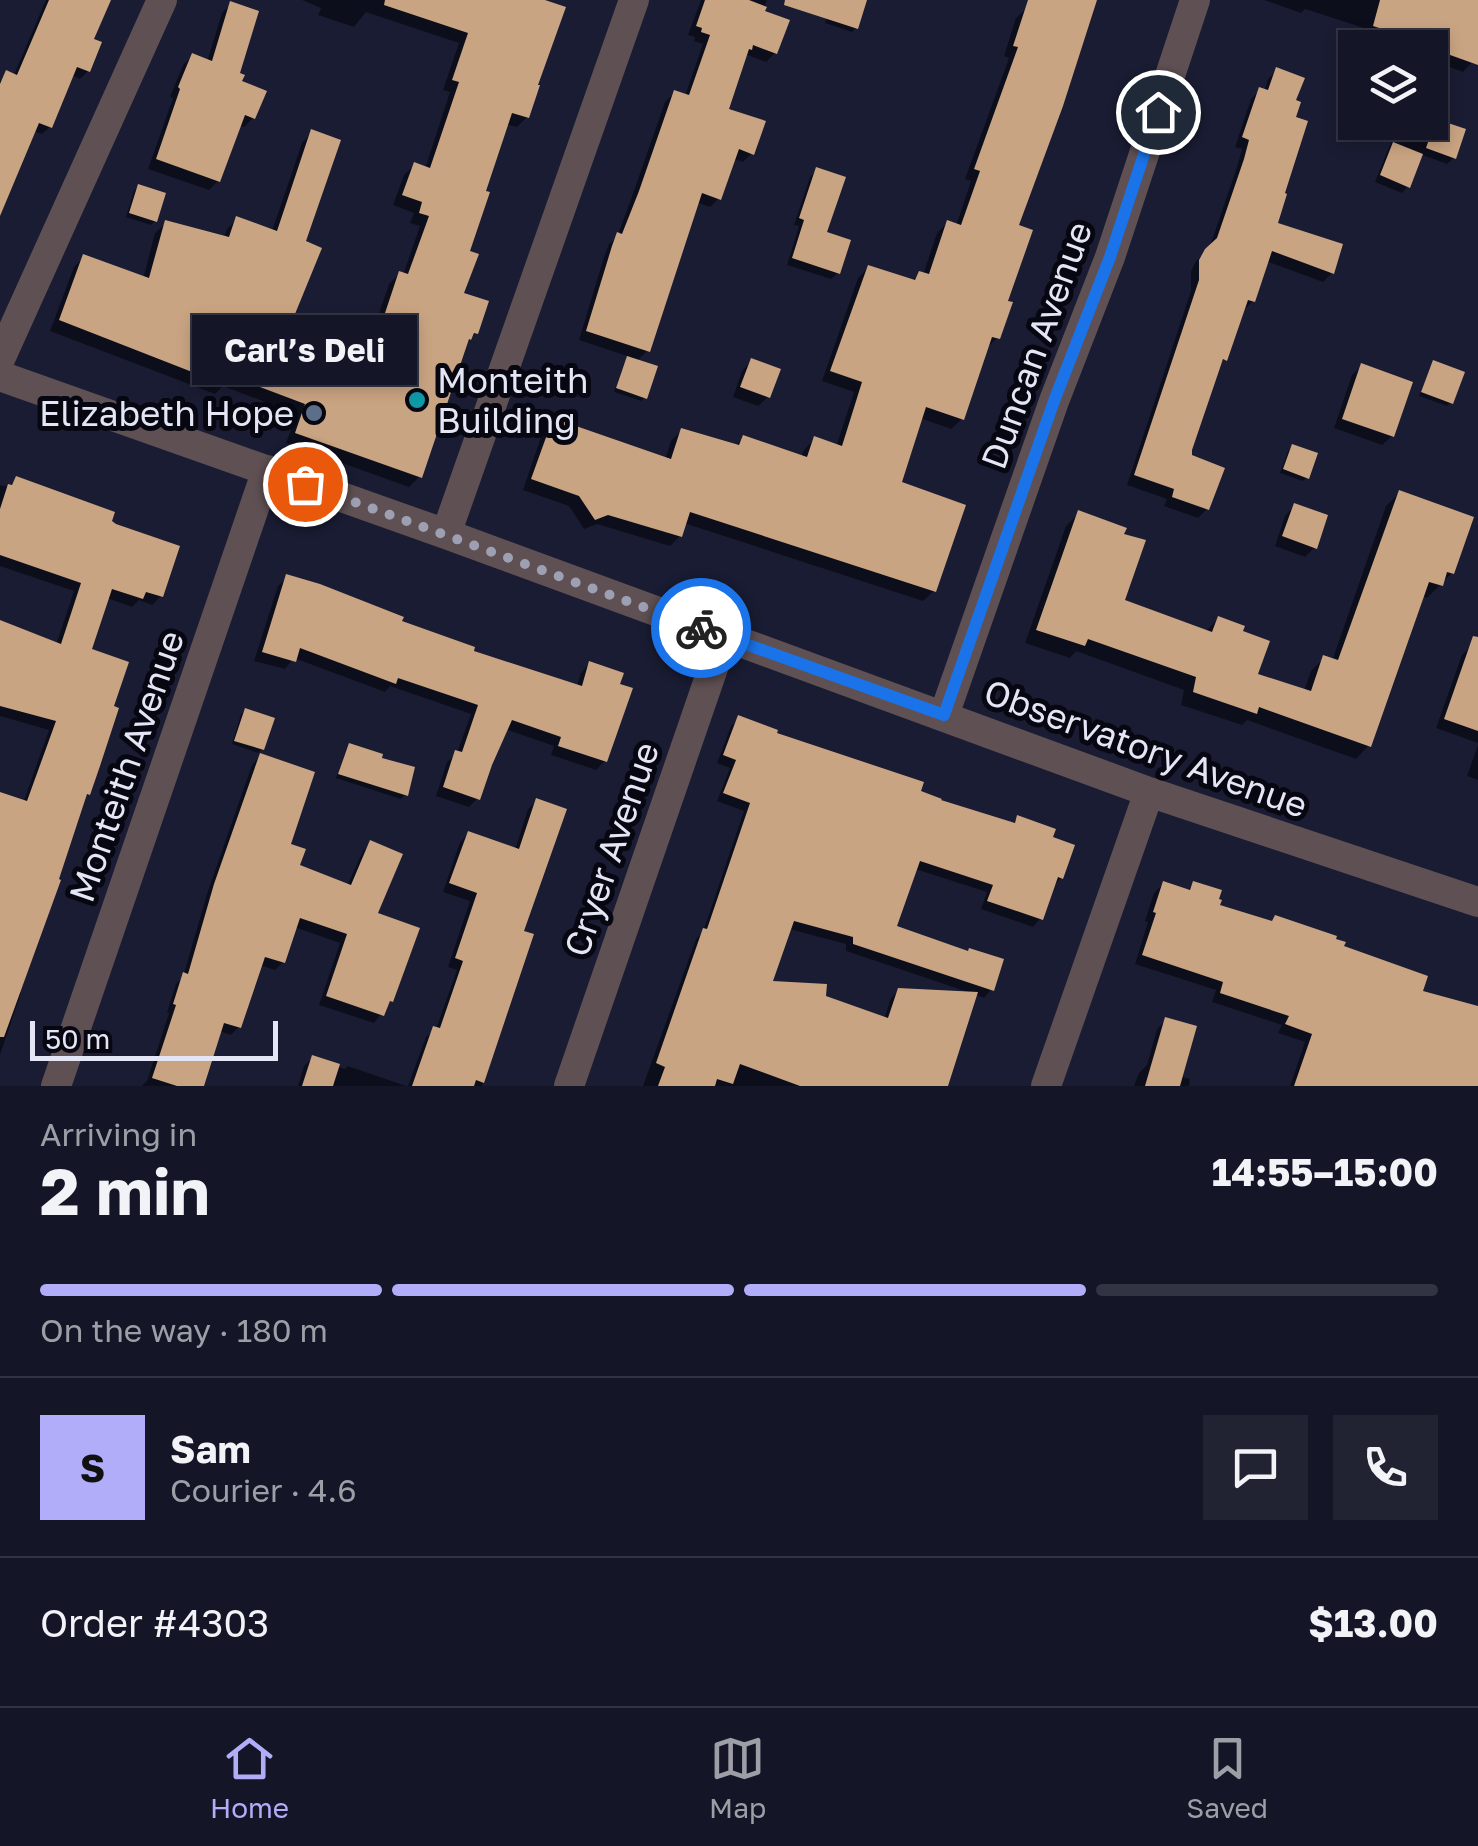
<!DOCTYPE html>
<html lang="en">
<head>
<meta charset="utf-8">
<style>
	:root { --surface:#141526; --page:#212232; --text:#f1f3f6; --muted:#9d9fa7; --line:#333443; --accent:#b2adf9 }
	body { margin:0; font-family:"Golos Text",sans-serif; background:var(--page); color:var(--text); height:100vh; display:flex; flex-direction:column; font-size:38px; white-space:nowrap }
	* { box-sizing:border-box; margin:0 }
	p { font-size:32px; color:var(--muted) }
	.icon { flex:none; width:55px; height:55px; fill:none; stroke:currentColor; stroke-width:2; stroke-linecap:round; stroke-linejoin:round }
	.map { position:relative; height:1086px; overflow:hidden }
	.side { display:flex; flex-direction:column; background:var(--surface); flex:1 }
	.side>* { flex:none }
	.buttons { position:absolute; left:1338px; top:30px; display:grid; gap:20px }
	.buttons a { display:grid; place-items:center; width:110px; height:110px; border-radius:0px; background:var(--surface); box-shadow:0 5px 15px #0003,0 0 0 2px var(--line); font-size:50px }
	.scale { position:absolute; left:30px; bottom:25px; width:248px; box-sizing:border-box; padding-left:10px; border:5px solid #e4e6f6; border-top:0; font-size:28px; line-height:35px; white-space:nowrap; color:#e4e6f6; -webkit-text-stroke:8px #070711; paint-order:stroke }
	.pin { position:absolute; display:grid; place-items:center; width:85px; height:85px; color:#fff; margin:-42px; border:5px solid #fff; border-radius:50%; box-shadow:0 2px 10px #0007 }
	.courier { position:absolute; display:grid; place-items:center; width:100px; height:100px; margin:-50px; border:8px solid #1a73e8; border-radius:50%; background:#fff; color:#222; box-shadow:0 2px 12px #0007 }
	.bubble { position:absolute; height:70px; border-radius:0px; background:var(--surface); box-shadow:0 5px 15px #0003,0 0 0 2px var(--line); font-size:32px; font-weight:700; line-height:70px; text-align:center }
	.overview em { font-style:normal; font-weight:700 }
	.overview div { display:flex; flex-direction:column-reverse }
	.overview { display:flex; align-items:center; justify-content:space-between; height:170px; padding:0 40px }
	h1 { font-size:65px; font-weight:700; line-height:75px }
	.bar { display:grid; grid-template-columns:repeat(4,1fr); gap:15px 10px; align-content:center; height:120px; padding:0 40px }
	.bar i { height:12px; border-radius:8px; background:var(--line) }
	.bar .on { background:var(--accent) }
	.bar p { grid-column:span 4 }
	.line { display:flex; align-items:center; gap:25px; padding:0 40px; border-top:2px solid var(--line) }
	.line div { flex:1 }
	.round { display:grid; place-items:center; flex:none; width:105px; height:105px; border-radius:0px; background:var(--page) }
	.tabs { display:flex; justify-content:space-around; align-items:center; height:140px; border-top:2px solid var(--line); background:var(--surface); font-size:28px; color:var(--muted) }
	.tabs a { display:grid; justify-items:center; gap:5px }
	.tabs .on { color:var(--accent) }
	.map>svg:first-child { display:block }
	.shadow { fill:#0007; fill-rule:evenodd }
	.building { fill:#c9a482 }
	.lines { fill:none; stroke-linecap:round; stroke-linejoin:round }
	.minor { stroke:#5f5053; stroke-width:30 }
	.done { stroke:#9d9fb2; stroke-width:10; stroke-dasharray:0 18 }
	.route { stroke:#1a73e8; stroke-width:12 }
	.culture-dot { fill:#0f9aa8; stroke:#070711; stroke-width:4 }
	.service-dot { fill:#5c6f8a; stroke:#070711; stroke-width:4 }
	.labels { text-anchor:middle; dominant-baseline:central; stroke-width:10; stroke-linejoin:round; paint-order:stroke }
	.street-label { font-size:35px; fill:#e4e6f6; stroke:#070711 }
	.poi-label { font-size:35px; fill:#e4e6f6; stroke:#070711; text-anchor:start }
</style>
</head>
<body>
<div class="map">
<svg width="1478" height="1086" viewBox="0 0 1478 1086">
	<rect width="100%" height="100%" fill="#1a1c33"/>
	<path class="shadow" d="M 46,0 L 107,0 L 91,40 L 88,71 L 80,79 L 71,75 L 50,127 L 42,134 L 33,131 L 0,211 L 0,81 L 5,76 L 13,77 Z
		M 302,0 L 537,0 L 527,117 L 517,127 L 505,124 L 467,253 L 461,294 L 476,333 L 466,343 L 420,476 L 409,487 L 286,443 L 297,414 L 223,386 L 215,394 L 50,331 L 74,267 L 84,257 L 143,279 L 155,233 L 166,223 L 224,238 L 227,229 L 237,219 L 272,231 L 302,143 L 312,132 L 303,242 L 291,315 L 369,343 L 389,284 L 399,274 L 403,275 L 420,226 L 410,223 L 414,213 L 393,205 L 404,175 L 414,165 L 425,169 L 450,92 L 443,90 L 459,43 L 366,12 L 354,27 L 318,15 L 321,8 Z
		M 701,0 L 767,0 L 762,13 L 775,53 L 766,62 L 745,54 L 726,110 L 752,153 L 743,162 L 733,159 L 719,198 L 710,207 L 696,202 L 648,350 L 636,362 L 645,397 L 641,401 L 614,392 L 624,363 L 630,357 L 579,340 L 604,257 L 609,244 L 617,237 L 630,202 L 665,102 L 674,93 L 685,96 L 703,44 L 694,41 L 695,37 L 688,35 Z
		M 832,0 L 857,0 L 856,28 L 852,32 L 825,23 Z
		M 1041,0 L 1096,0 L 1016,227 L 1005,302 L 997,338 L 987,348 L 962,419 L 951,429 L 920,418 L 899,483 L 934,591 L 923,601 L 684,523 L 680,536 L 670,546 L 597,524 L 584,529 L 569,506 L 523,490 L 543,431 L 553,421 L 665,460 L 671,441 L 682,430 L 735,446 L 744,437 L 801,458 L 804,450 L 814,439 L 836,447 L 854,392 L 822,381 L 858,278 L 868,268 L 911,282 L 919,274 L 923,275 L 937,233 L 947,223 L 956,226 L 971,181 L 965,179 L 1009,58 L 1004,56 L 1016,18 L 1027,8 Z
		M 1264,0 L 1478,0 L 1478,56 L 1463,72 L 1430,60 L 1430,48 L 1374,48 L 1377,39 L 1365,35 L 1367,29 L 1305,9 L 1301,13 Z
		M 231,4 L 238,83 L 253,118 L 244,127 L 238,125 L 218,181 L 209,190 L 148,169 L 173,98 L 170,97 L 183,65 L 192,56 L 207,62 L 222,13 Z
		M 1277,70 L 1293,102 L 1275,224 L 1332,273 L 1323,282 L 1266,261 L 1253,301 L 1244,310 L 1225,359 L 1218,366 L 1189,456 L 1207,509 L 1198,518 L 1164,506 L 1167,499 L 1127,485 L 1191,291 L 1191,271 L 1196,261 L 1209,249 L 1236,170 L 1242,149 L 1235,147 L 1251,99 L 1260,90 L 1264,92 L 1268,79 Z
		M 1430,119 L 1463,131 L 1454,158 L 1447,164 L 1420,154 L 1408,186 L 1402,193 L 1375,182 L 1399,122 L 1430,122 Z
		M 817,170 L 824,234 L 838,273 L 831,279 L 787,265 L 799,226 L 794,225 L 810,177 Z
		M 138,187 L 155,221 L 151,225 L 126,217 L 134,191 Z
		M 751,361 L 768,397 L 758,406 L 733,397 L 742,371 Z
		M 1434,363 L 1451,402 L 1447,406 L 1419,396 L 1430,367 Z
		M 1362,366 L 1392,436 L 1382,445 L 1334,428 L 1352,375 Z
		M 1293,447 L 1307,477 L 1303,481 L 1280,473 L 1288,451 Z
		M 16,479 L 109,522 L 161,596 L 152,605 L 139,600 L 132,607 L 107,598 L 89,651 L 88,794 L 83,798 L 17,992 L 21,993 L 0,1055 L 0,795 L 23,803 L 49,730 L 0,716 L 0,622 L 56,645 L 74,591 L 0,566 L 0,485 L 8,487 Z
		M 1399,493 L 1452,573 L 1427,598 L 1422,596 L 1368,746 L 1356,759 L 1247,720 L 1242,725 L 1181,705 L 1184,690 L 1076,651 L 1070,658 L 1025,643 L 1066,526 L 1079,513 L 1122,602 L 1205,632 L 1218,619 L 1255,676 L 1304,691 L 1311,671 L 1324,658 L 1332,661 L 1386,506 Z
		M 1294,506 L 1315,547 L 1305,557 L 1275,546 L 1285,516 Z
		M 287,577 L 471,652 L 577,686 L 581,673 L 589,664 L 605,761 L 596,770 L 551,755 L 554,746 L 505,729 L 478,798 L 469,807 L 436,796 L 447,762 L 457,753 L 471,714 L 390,686 L 385,692 L 294,658 L 285,669 L 254,661 L 278,586 Z
		M 1472,645 L 1478,648 L 1478,743 L 1436,728 L 1462,655 Z
		M 245,710 L 262,749 L 258,753 L 232,744 L 241,714 Z
		M 739,718 L 918,793 L 1012,824 L 1018,818 L 1050,839 L 1061,878 L 1052,887 L 1040,919 L 1033,927 L 981,909 L 987,892 L 915,869 L 894,927 L 991,990 L 984,998 L 974,994 L 946,1086 L 643,1086 L 696,939 L 703,932 L 744,811 L 717,801 L 730,768 L 717,763 L 731,726 ZM 789,929 L 846,944 L 846,951 L 968,992 L 899,990 L 891,998 L 884,1019 L 824,998 L 769,983 Z
		M 1478,745 L 1478,780 L 1467,776 Z
		M 350,746 L 405,795 L 401,799 L 336,778 L 346,750 Z
		M 260,756 L 287,846 L 296,866 L 347,886 L 363,851 L 371,843 L 374,914 L 391,1001 L 374,1023 L 319,1005 L 340,943 L 294,927 L 283,962 L 275,970 L 259,965 L 239,1027 L 231,1035 L 219,1031 L 201,1086 L 142,1086 L 147,1081 L 169,1013 L 167,1012 L 176,984 L 183,977 L 207,894 L 252,765 Z
		M 537,801 L 514,992 L 482,1086 L 408,1086 L 426,1037 L 436,1029 L 457,970 L 448,967 L 470,901 L 443,892 L 460,842 L 468,834 L 515,850 L 528,809 Z
		M 1163,884 L 1186,891 L 1194,884 L 1217,907 L 1341,947 L 1420,992 L 1478,1009 L 1478,1077 L 1475,1086 L 1290,1086 L 1305,1042 L 1278,1033 L 1282,1025 L 1212,1002 L 1216,990 L 1135,964 L 1148,922 L 1145,921 L 1154,893 Z
		M 1166,1020 L 1180,1076 L 1190,1079 L 1189,1086 L 1134,1086 L 1139,1073 L 1147,1065 L 1157,1029 Z
		M 312,1058 L 345,1069 L 348,1066 L 406,1086 L 298,1086 L 304,1066 Z"/>
	<path class="building" d="M 49,0 L 111,0 L 94,39 L 102,42 L 90,72 L 77,67 L 52,128 L 39,123 L 0,216 L 0,84 L 6,70 L 17,75 Z
		M 385,0 L 545,0 L 566,7 L 538,85 L 540,85 L 529,118 L 512,113 L 486,191 L 490,192 L 470,251 L 479,254 L 464,293 L 489,301 L 478,334 L 474,333 L 471,340 L 469,339 L 422,478 L 295,433 L 305,404 L 231,376 L 228,386 L 59,320 L 83,254 L 149,278 L 165,220 L 229,237 L 236,216 L 277,231 L 311,129 L 341,140 L 306,241 L 322,248 L 295,314 L 375,343 L 399,271 L 408,274 L 429,216 L 419,213 L 422,202 L 402,195 L 414,162 L 430,168 L 459,82 L 452,80 L 468,33 L 384,5 Z
		M 705,0 L 749,0 L 767,7 L 765,11 L 790,20 L 777,54 L 753,45 L 752,50 L 749,49 L 729,109 L 766,121 L 754,155 L 739,149 L 721,200 L 702,193 L 650,352 L 586,331 L 612,246 L 617,232 L 622,234 L 639,191 L 674,90 L 689,95 L 710,35 L 701,32 L 702,28 L 696,26 Z
		M 785,0 L 867,0 L 858,29 L 784,5 Z
		M 1028,0 L 1097,0 L 1063,106 L 1019,225 L 1033,230 L 1008,301 L 1013,302 L 1000,339 L 992,337 L 964,420 L 926,407 L 902,482 L 966,505 L 936,592 L 690,512 L 682,537 L 608,515 L 595,520 L 579,496 L 531,479 L 553,418 L 671,459 L 681,428 L 739,445 L 743,435 L 807,457 L 814,436 L 842,446 L 862,382 L 830,371 L 868,265 L 915,280 L 919,271 L 929,274 L 947,220 L 961,225 L 980,171 L 974,169 L 1018,47 L 1013,46 Z
		M 1380,0 L 1478,0 L 1478,65 L 1425,46 L 1426,43 L 1373,26 Z
		M 230,1 L 259,11 L 240,73 L 245,75 L 242,81 L 267,91 L 255,119 L 245,115 L 220,182 L 156,159 L 180,89 L 178,87 L 192,53 L 212,61 Z
		M 1276,67 L 1305,78 L 1296,100 L 1301,102 L 1296,117 L 1308,121 L 1285,193 L 1287,194 L 1278,223 L 1343,244 L 1334,274 L 1272,251 L 1255,302 L 1248,300 L 1227,361 L 1223,359 L 1192,450 L 1192,455 L 1225,468 L 1209,510 L 1172,497 L 1174,489 L 1134,475 L 1199,280 L 1199,260 L 1205,249 L 1217,238 L 1244,159 L 1249,140 L 1242,137 L 1259,87 L 1268,90 Z
		M 1436,119 L 1466,129 L 1456,159 L 1426,148 Z
		M 1393,142 L 1423,154 L 1410,188 L 1380,175 Z
		M 816,167 L 846,177 L 827,232 L 851,240 L 840,274 L 792,258 L 804,220 L 799,218 Z
		M 138,184 L 166,193 L 157,222 L 129,213 Z
		M 627,356 L 658,366 L 647,399 L 616,388 Z
		M 751,358 L 781,369 L 770,398 L 740,387 Z
		M 1433,360 L 1465,372 L 1453,404 L 1421,392 Z
		M 1361,363 L 1413,382 L 1394,437 L 1342,419 Z
		M 1292,444 L 1318,453 L 1309,479 L 1283,469 Z
		M 16,476 L 115,512 L 112,521 L 116,524 L 180,546 L 163,597 L 146,592 L 143,599 L 112,589 L 92,649 L 129,662 L 114,706 L 119,708 L 100,766 L 90,795 L 87,794 L 59,879 L 61,880 L 4,1037 L 0,1037 L 0,792 L 27,801 L 56,721 L 0,706 L 0,620 L 61,644 L 81,583 L 0,555 L 0,509 L 8,484 L 12,485 Z
		M 1399,490 L 1474,517 L 1454,574 L 1447,572 L 1443,586 L 1429,582 L 1371,747 L 1259,707 L 1257,714 L 1193,692 L 1196,677 L 1088,639 L 1085,646 L 1036,630 L 1078,510 L 1127,528 L 1124,534 L 1146,540 L 1125,600 L 1212,632 L 1218,616 L 1245,626 L 1243,631 L 1270,641 L 1258,674 L 1311,691 L 1323,655 L 1338,660 Z
		M 1294,503 L 1328,515 L 1317,549 L 1282,536 Z
		M 286,574 L 320,584 L 404,617 L 402,621 L 475,647 L 474,651 L 582,686 L 589,661 L 624,673 L 620,684 L 633,688 L 607,762 L 558,746 L 561,737 L 512,720 L 492,765 L 480,800 L 443,787 L 455,750 L 462,752 L 478,705 L 398,678 L 396,684 L 300,648 L 296,662 L 262,652 Z
		M 1473,636 L 1478,637 L 1478,731 L 1444,719 Z
		M 245,708 L 275,718 L 264,750 L 234,741 Z
		M 738,715 L 778,730 L 777,733 L 924,782 L 921,791 L 942,799 L 941,800 L 1015,823 L 1017,815 L 1056,829 L 1053,837 L 1075,845 L 1063,879 L 1058,877 L 1043,920 L 987,901 L 993,885 L 920,861 L 897,926 L 968,951 L 969,948 L 1004,959 L 994,991 L 853,944 L 853,937 L 794,921 L 773,981 L 827,984 L 826,996 L 888,1018 L 898,988 L 978,992 L 948,1086 L 800,1086 L 740,1064 L 733,1084 L 717,1079 L 715,1086 L 658,1086 L 665,1067 L 656,1063 L 703,928 L 707,929 L 750,803 L 723,793 L 736,760 L 723,755 Z
		M 349,743 L 383,754 L 382,758 L 415,767 L 408,796 L 338,774 Z
		M 260,753 L 315,772 L 291,844 L 306,849 L 300,865 L 351,885 L 370,840 L 403,854 L 378,913 L 420,928 L 393,1002 L 390,1001 L 384,1016 L 326,996 L 347,934 L 300,918 L 285,963 L 265,957 L 241,1028 L 224,1023 L 204,1086 L 177,1086 L 152,1078 L 176,1005 L 173,1004 L 183,972 L 188,974 L 214,884 Z
		M 536,798 L 567,809 L 524,931 L 534,934 L 484,1083 L 476,1080 L 474,1086 L 412,1086 L 433,1026 L 440,1028 L 463,961 L 455,958 L 477,893 L 449,883 L 468,831 L 519,849 Z
		M 1163,881 L 1190,890 L 1193,881 L 1222,890 L 1219,899 L 1222,900 L 1220,905 L 1272,921 L 1275,915 L 1337,936 L 1336,939 L 1346,942 L 1344,946 L 1428,976 L 1423,991 L 1478,1006 L 1478,1086 L 1294,1086 L 1312,1034 L 1285,1024 L 1289,1016 L 1220,993 L 1223,982 L 1142,955 L 1156,913 L 1153,912 Z
		M 1165,1017 L 1197,1026 L 1180,1086 L 1145,1086 Z
		M 312,1055 L 340,1064 L 333,1086 L 302,1086 Z"/>
	<g class="lines">
		<path class="minor" d="M 0,359 L 162,0
			M 0,376 L 446,534 L 1149,792 L 1478,902
			M 446,534 L 634,0
			M 944,715 L 1054,401 L 1110,257 L 1195,0
			M 56,1086 L 267,470
			M 569,1086 L 724,636
			M 1046,1086 L 1149,792"/>
	</g>
	<g class="lines">
		<path class="done" d="M 305,484 L 701,628"/>
		<path class="route" d="M 701,628 L 944,715 L 1054,401 L 1110,257 L 1158,112"/>
	</g>
	<circle class="culture-dot" cx="417" cy="400" r="10"/>
	<circle class="service-dot" cx="314" cy="413" r="10"/>
	<g class="labels">
		<g class="street-label">
			<text transform="translate(1036 345) rotate(-70)">Duncan Avenue</text>
			<text transform="translate(1146 748) rotate(20)">Observatory Avenue</text>
			<text transform="translate(126 766) rotate(-71)">Monteith Avenue</text>
			<text transform="translate(611 849) rotate(-71)">Cryer Avenue</text>
		</g>
		<g class="poi-label">
			<text x="437" y="380">Monteith<tspan x="437" dy="40">Building</tspan></text>
			<text x="294" y="413" text-anchor="end">Elizabeth Hope</text>
		</g>
	</g>
</svg>
<div class="buttons">
<a><svg class="icon" aria-label="layers" viewBox="0 0 24 24"><path d="M12 4l9 5-9 5-9-5zM3 14l9 5 9-5"/></svg></a>
</div>
<div class="scale">50 m</div>
<div class="pin" style="left:305px;top:484px;background:#ea580c"><svg class="icon" aria-label="bag" viewBox="0 0 24 24"><path d="M5 8h14l-1 12H6zM9 8a3 3 0 0 1 6 0"/></svg></div>
<div class="pin" style="left:1158px;top:112px;background:#1f2937"><svg class="icon" aria-label="home" viewBox="0 0 24 24"><path d="M3 11l9-7 9 7M6 9v11h12V9"/></svg></div>
<div class="courier" style="left:701px;top:628px"><svg class="icon" aria-label="bike" viewBox="0 0 24 24"><circle cx="6" cy="16" r="4"/><circle cx="18" cy="16" r="4"/><path d="M6 16l4-8h5l3 8M10 8l3 8H6M13 5h3"/></svg></div>
<div class="bubble" style="left:192px;top:315px;width:225px">Carl’s Deli</div>
</div>
<section class="side">
<div class="overview"><div><h1>2 min</h1><p>Arriving in</p></div><em>14:55–15:00</em></div>
<div class="bar"><i class="on"></i><i class="on"></i><i class="on"></i><i></i><p>On the way · 180 m</p></div>
<div class="line" style="height:180px"><b class="round" style="background:var(--accent);color:#111">S</b><div><b>Sam</b><p>Courier · 4.6</p></div><a class="round"><svg class="icon" aria-label="chat" viewBox="0 0 24 24"><path d="M4 5h16v11H9l-5 4z"/></svg></a><a class="round"><svg class="icon" aria-label="phone" viewBox="0 0 24 24"><path d="M5 4h4l2 5-3 2q2 4 5 5l2-3 5 2v4C11 20 4 13 5 4z"/></svg></a></div>
<div class="line" style="height:130px"><div>Order #4303</div><b>$13.00</b></div>
</section>
<nav class="tabs">
<a class="on"><svg class="icon" aria-label="home" viewBox="0 0 24 24"><path d="M3 11l9-7 9 7M6 9v11h12V9"/></svg>Home</a>
<a><svg class="icon" aria-label="map" viewBox="0 0 24 24"><path d="M3 6l6-2 6 2 6-2v14l-6 2-6-2-6 2zM9 4v14M15 6v14"/></svg>Map</a>
<a><svg class="icon" aria-label="saved" viewBox="0 0 24 24"><path d="M7 4h10v16l-5-4-5 4z"/></svg>Saved</a>
</nav>
</body>
</html>
